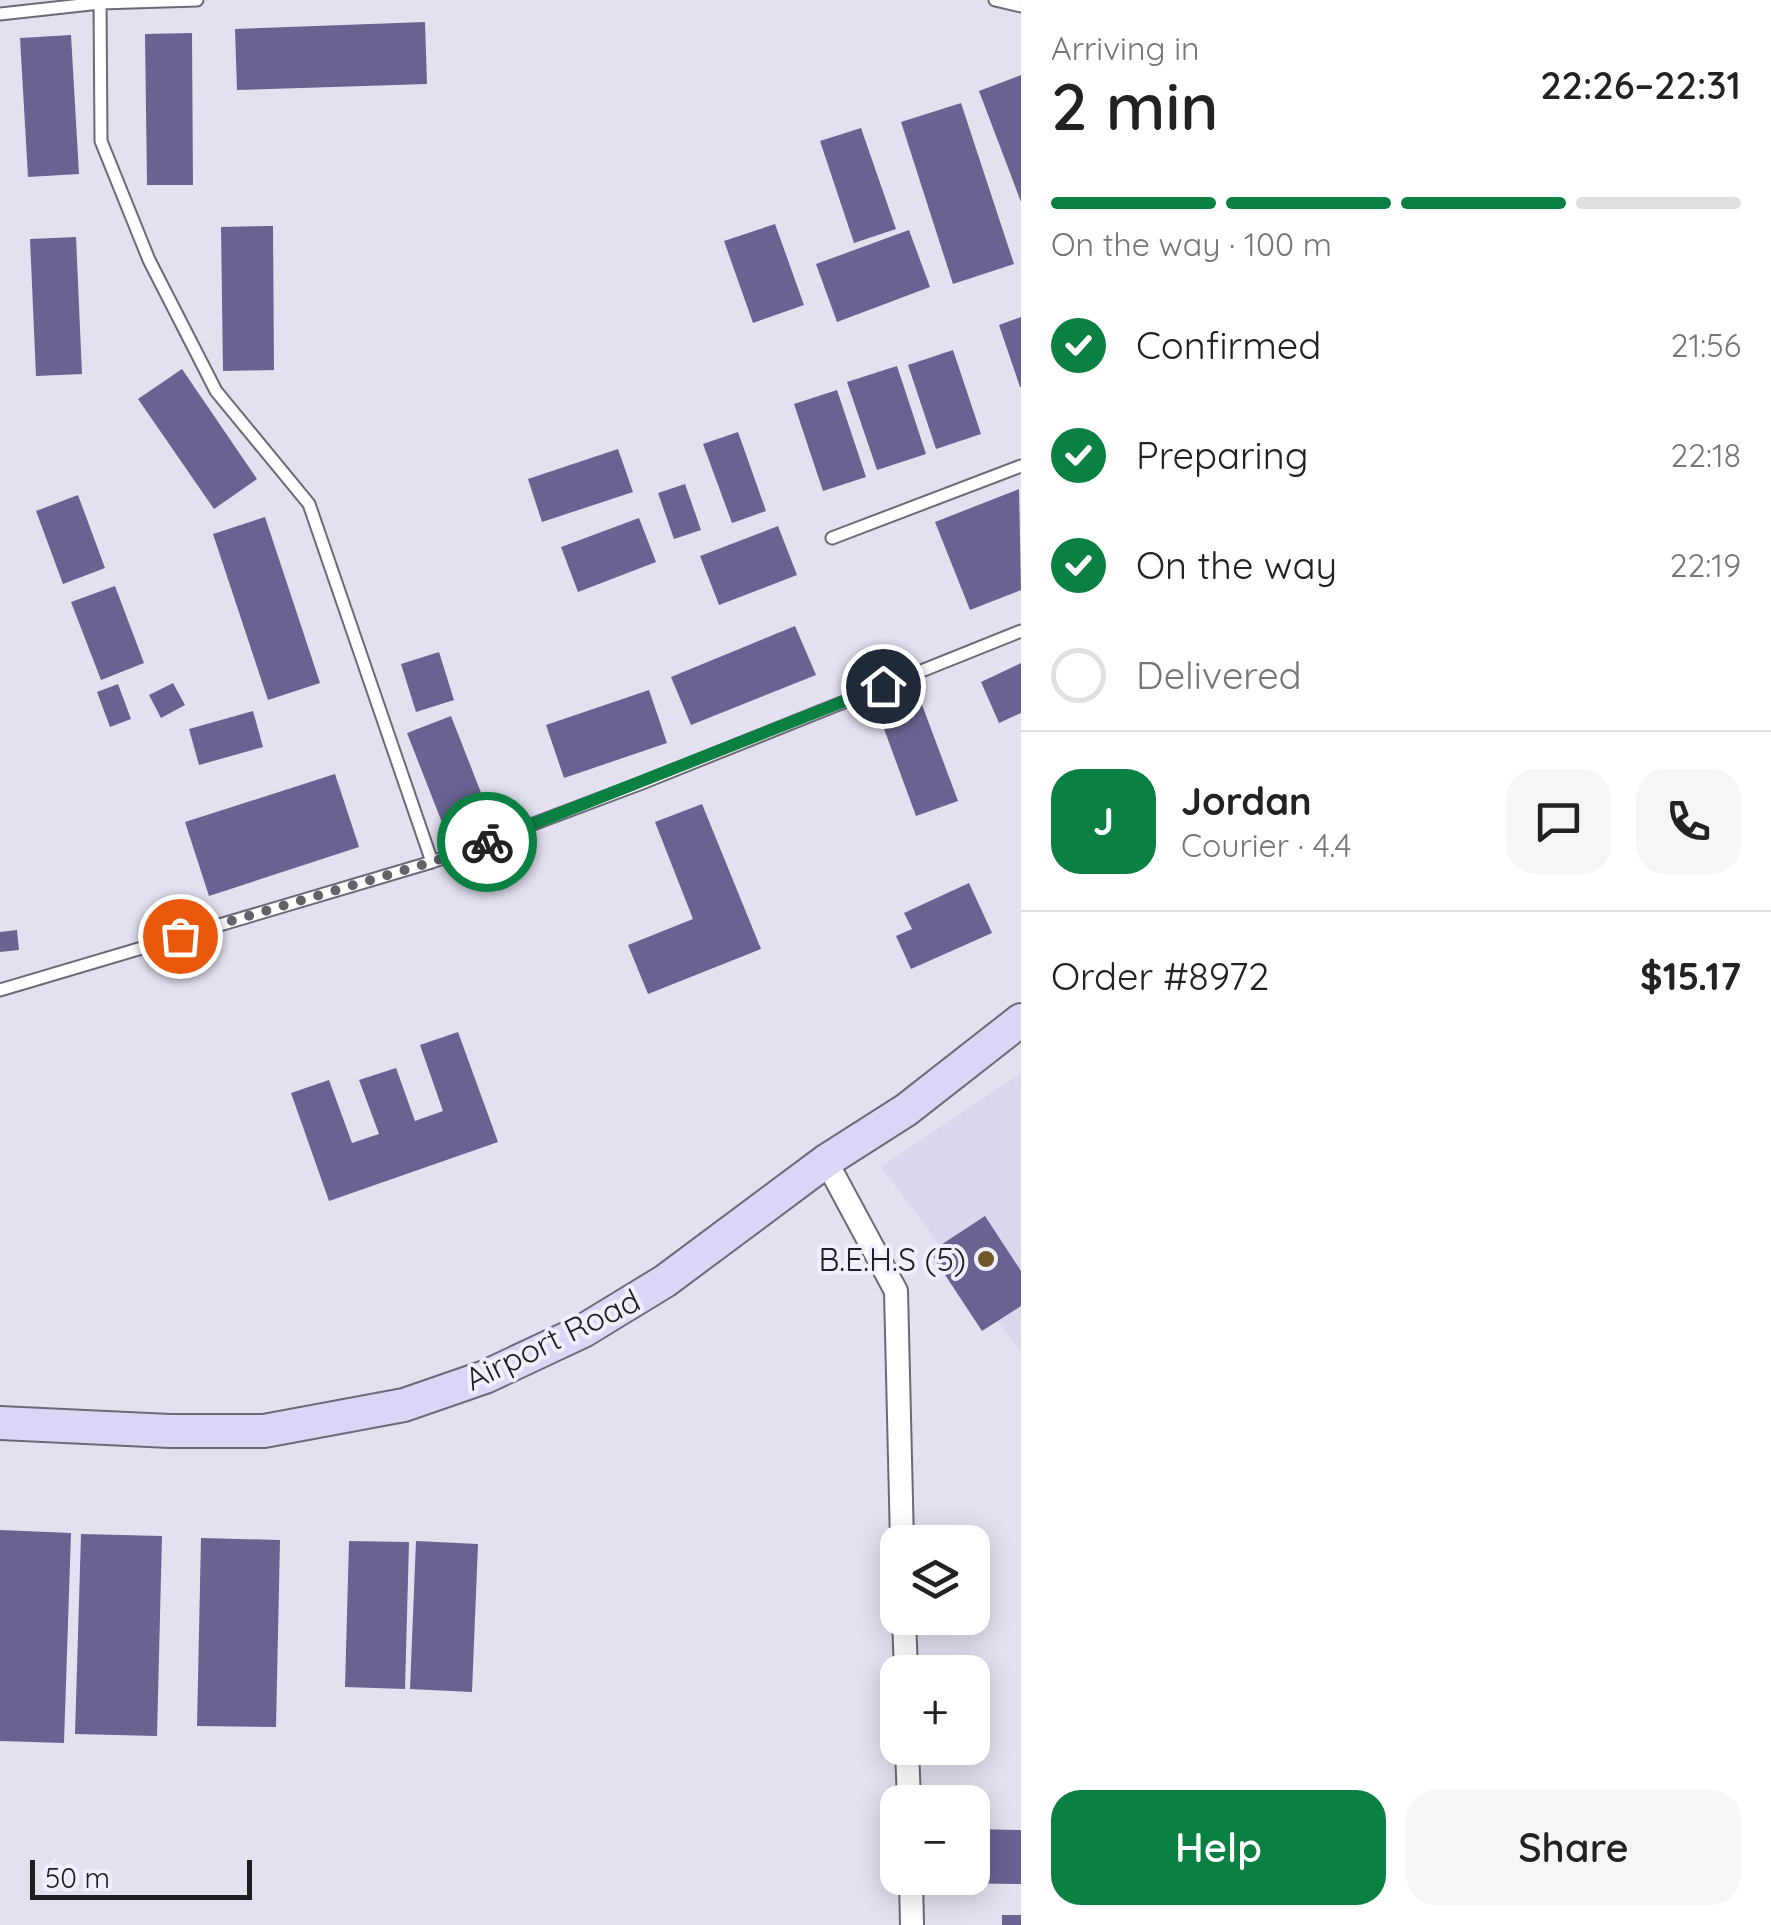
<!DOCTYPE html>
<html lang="en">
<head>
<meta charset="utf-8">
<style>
	:root { --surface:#fff; --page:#f6f6f6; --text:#222; --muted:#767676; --line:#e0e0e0; --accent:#0b8043 }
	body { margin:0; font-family:Quicksand,sans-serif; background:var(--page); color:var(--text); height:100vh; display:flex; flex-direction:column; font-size:38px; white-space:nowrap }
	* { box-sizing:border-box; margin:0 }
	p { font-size:32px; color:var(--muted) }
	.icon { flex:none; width:55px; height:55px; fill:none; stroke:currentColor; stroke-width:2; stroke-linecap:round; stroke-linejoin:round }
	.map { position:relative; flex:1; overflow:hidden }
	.side { display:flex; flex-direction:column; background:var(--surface); width:750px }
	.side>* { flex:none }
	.controls { position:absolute; left:880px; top:1525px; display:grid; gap:20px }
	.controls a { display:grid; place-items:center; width:110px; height:110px; border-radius:20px; background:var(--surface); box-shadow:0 5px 25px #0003; font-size:50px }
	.scale { position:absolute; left:30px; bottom:25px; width:222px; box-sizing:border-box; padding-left:10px; border:5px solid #1d1d22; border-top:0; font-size:28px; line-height:35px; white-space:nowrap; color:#1d1d22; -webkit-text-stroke:8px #f0effd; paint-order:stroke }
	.pin { position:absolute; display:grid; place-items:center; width:85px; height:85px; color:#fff; margin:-42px; border:5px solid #fff; border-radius:50%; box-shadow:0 2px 10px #0007 }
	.courier { position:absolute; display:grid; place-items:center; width:100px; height:100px; margin:-50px; border:8px solid #0b8043; border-radius:50%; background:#fff; color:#222; box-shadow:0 2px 12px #0007 }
	.summary em { font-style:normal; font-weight:600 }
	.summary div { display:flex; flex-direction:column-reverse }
	.summary { display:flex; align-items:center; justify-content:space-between; height:170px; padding:0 30px }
	h1 { font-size:65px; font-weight:600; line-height:75px }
	.bar { display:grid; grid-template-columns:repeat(4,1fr); gap:15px 10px; align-content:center; height:120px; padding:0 30px }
	.bar i { height:12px; border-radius:8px; background:var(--line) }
	.bar .current { background:var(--accent) }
	.bar p { grid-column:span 4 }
	.line { display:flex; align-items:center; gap:25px; padding:0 30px; border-top:2px solid var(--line) }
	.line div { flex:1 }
	.round { display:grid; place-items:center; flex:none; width:105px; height:105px; border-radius:30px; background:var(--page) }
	ol { padding:0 30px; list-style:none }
	li { display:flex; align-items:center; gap:30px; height:110px }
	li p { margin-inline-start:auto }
	li .icon { padding:10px; border-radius:50%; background:var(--accent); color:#fff; stroke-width:4 }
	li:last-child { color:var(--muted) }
	li i { width:55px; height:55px; border:5px solid var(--line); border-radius:50% }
	.cta { display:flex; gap:20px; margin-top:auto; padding:20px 30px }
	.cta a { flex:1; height:115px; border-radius:30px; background:var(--accent); color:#fff; font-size:40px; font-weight:600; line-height:115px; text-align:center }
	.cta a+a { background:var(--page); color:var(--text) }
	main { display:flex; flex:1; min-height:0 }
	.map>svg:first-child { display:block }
	.built { fill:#d9d7ed }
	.building { fill:#696392 }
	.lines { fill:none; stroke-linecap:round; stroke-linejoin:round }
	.lane-casing { stroke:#6b6a76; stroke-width:15 }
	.street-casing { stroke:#6b6a76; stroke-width:26 }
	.secondary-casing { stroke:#6b6a76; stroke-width:36 }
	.lane { stroke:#fff; stroke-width:11 }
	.street { stroke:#fff; stroke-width:22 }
	.secondary { stroke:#dcd6f6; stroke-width:32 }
	.done { stroke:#62626a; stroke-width:10; stroke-dasharray:0 18 }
	.route { stroke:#0b8043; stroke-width:12 }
	.poi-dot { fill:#705628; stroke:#f0effd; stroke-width:4 }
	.labels { text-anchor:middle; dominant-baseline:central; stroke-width:8; stroke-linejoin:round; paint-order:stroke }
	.poi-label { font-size:32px; fill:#1d1d22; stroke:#f0effd; text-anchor:end }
	.street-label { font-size:32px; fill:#1d1d22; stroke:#f0effd }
</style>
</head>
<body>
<main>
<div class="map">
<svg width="1021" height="1925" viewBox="0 0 1021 1925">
	<rect width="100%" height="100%" fill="#e3e1f0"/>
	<path class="built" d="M 1021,1073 L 1021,1352 L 881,1167 Z"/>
	<path class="building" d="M 425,22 L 427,84 L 237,90 L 235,29 Z
		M 192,33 L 193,185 L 147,185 L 145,34 Z
		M 71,35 L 79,174 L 28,177 L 20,38 Z
		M 1021,75 L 1021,202 L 979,91 Z
		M 961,103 L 1014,264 L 953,284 L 901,122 Z
		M 861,128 L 896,229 L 854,243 L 820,141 Z
		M 775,224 L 804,305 L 753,323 L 724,241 Z
		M 273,226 L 274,370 L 223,371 L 221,227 Z
		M 909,230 L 930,287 L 837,322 L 816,264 Z
		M 76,237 L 82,374 L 36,376 L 30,239 Z
		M 1021,317 L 1021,387 L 1020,387 L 999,325 Z
		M 953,350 L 981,434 L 936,449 L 908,365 Z
		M 897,366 L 926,454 L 877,470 L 847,382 Z
		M 182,369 L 257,479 L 214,509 L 138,399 Z
		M 837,390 L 866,477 L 823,491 L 794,404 Z
		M 738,432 L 766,511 L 732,523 L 703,444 Z
		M 618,449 L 633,492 L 542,522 L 528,479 Z
		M 685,484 L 701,530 L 674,539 L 658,493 Z
		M 1019,489 L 1021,590 L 970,610 L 935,522 Z
		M 78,495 L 105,568 L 63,584 L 36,511 Z
		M 265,517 L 320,683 L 268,700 L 213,534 Z
		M 639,518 L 656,562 L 578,592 L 561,547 Z
		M 778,526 L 797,575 L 719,605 L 700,556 Z
		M 115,586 L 144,663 L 101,680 L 71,602 Z
		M 795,626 L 816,675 L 691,725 L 671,677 Z
		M 439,652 L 454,700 L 416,712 L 401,664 Z
		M 1021,663 L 1021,713 L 999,723 L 981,682 Z
		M 173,683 L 185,705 L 161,718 L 149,695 Z
		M 118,684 L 131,719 L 110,727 L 97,692 Z
		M 649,690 L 667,743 L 564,778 L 546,725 Z
		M 921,702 L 958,801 L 916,816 L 880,718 Z
		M 253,711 L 263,747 L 199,765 L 189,729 Z
		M 451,716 L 487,808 L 443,825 L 407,733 Z
		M 335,774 L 359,847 L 209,896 L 185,822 Z
		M 702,804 L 761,949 L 648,994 L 628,945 L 693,919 L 655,822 Z
		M 969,883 L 992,933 L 911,969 L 896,936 L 912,929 L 904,913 Z
		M 17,930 L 19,950 L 0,952 L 0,932 Z
		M 458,1032 L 498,1142 L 329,1201 L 291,1093 L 329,1080 L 352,1143 L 379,1134 L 359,1080 L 396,1068 L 415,1121 L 443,1111 L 420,1045 Z
		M 985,1216 L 1021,1271 L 1021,1306 L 982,1331 L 930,1252 Z
		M 0,1530 L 71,1533 L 64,1743 L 0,1741 Z
		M 81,1534 L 162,1536 L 157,1736 L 75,1734 Z
		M 201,1538 L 280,1540 L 276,1727 L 197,1726 Z
		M 349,1541 L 409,1542 L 405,1689 L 345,1687 Z
		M 416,1541 L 478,1544 L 472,1692 L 410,1689 Z
		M 972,1829 L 1021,1830 L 1021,1884 L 952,1883 L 952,1878 L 972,1878 Z
		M 1002,1915 L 1021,1915 L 1021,1925 L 1002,1925 Z"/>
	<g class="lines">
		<defs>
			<path id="lane" d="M 100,0 L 101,141 L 149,260 L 216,391 L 309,504 L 432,862
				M 995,0 L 1021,6
				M 0,14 L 100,3 L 197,0
				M 832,538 L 1021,466
				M 0,990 L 432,862 L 642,783 L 1021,631"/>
			<path id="street" d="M 826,1161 L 896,1291 L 902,1542
				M 904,1618 L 906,1672
				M 907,1748 L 909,1802
				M 911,1878 L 912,1925"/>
			<path id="secondary" d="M 0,1423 L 170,1431 L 264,1431 L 404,1405 L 485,1377 L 583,1331 L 665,1281 L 826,1161 L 906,1110 L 1021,1020"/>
		</defs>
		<use href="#lane" class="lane-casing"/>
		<use href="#street" class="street-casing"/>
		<use href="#secondary" class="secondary-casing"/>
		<use href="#lane" class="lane"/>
		<use href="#street" class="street"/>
		<use href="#secondary" class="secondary"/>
	</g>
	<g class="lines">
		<path class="done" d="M 180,936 L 432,862 L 487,842"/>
		<path class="route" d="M 487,842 L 883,686"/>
	</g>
	<circle class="poi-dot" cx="986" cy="1259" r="10"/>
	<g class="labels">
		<g class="poi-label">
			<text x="966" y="1259">B.E.H.S (5)</text>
		</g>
		<g class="street-label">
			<text transform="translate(552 1339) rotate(-26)">Airport Road</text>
		</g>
	</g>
</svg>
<div class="controls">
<a><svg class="icon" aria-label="layers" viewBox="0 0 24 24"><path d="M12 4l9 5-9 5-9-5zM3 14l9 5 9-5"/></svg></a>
<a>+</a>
<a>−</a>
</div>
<div class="scale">50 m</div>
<div class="pin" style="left:180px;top:936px;background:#ea580c"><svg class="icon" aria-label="bag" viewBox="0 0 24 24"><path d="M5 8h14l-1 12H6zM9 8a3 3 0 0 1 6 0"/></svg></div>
<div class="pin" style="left:883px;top:686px;background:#1f2937"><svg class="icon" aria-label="home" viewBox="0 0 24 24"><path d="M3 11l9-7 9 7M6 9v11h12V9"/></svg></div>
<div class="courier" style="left:487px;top:842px"><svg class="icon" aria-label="bike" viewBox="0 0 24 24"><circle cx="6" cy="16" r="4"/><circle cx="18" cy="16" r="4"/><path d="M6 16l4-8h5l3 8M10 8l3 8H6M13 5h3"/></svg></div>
</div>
<section class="side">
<div class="summary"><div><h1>2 min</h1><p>Arriving in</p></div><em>22:26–22:31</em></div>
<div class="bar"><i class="current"></i><i class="current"></i><i class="current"></i><i></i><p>On the way · 100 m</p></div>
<ol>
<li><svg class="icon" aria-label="check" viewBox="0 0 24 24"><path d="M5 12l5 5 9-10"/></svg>Confirmed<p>21:56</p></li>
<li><svg class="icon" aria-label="check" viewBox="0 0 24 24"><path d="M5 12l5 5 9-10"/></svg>Preparing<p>22:18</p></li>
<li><svg class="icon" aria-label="check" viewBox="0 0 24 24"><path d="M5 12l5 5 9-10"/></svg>On the way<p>22:19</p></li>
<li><i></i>Delivered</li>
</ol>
<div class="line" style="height:180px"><b class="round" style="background:var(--accent);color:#fff">J</b><div><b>Jordan</b><p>Courier · 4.4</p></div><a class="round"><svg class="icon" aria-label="chat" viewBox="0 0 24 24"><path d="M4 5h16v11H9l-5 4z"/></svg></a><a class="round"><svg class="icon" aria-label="phone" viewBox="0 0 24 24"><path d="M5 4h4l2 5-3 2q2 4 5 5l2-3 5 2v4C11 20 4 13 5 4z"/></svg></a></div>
<div class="line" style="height:130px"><div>Order #8972</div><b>$15.17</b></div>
<div class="cta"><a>Help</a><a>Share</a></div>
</section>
</main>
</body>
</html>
